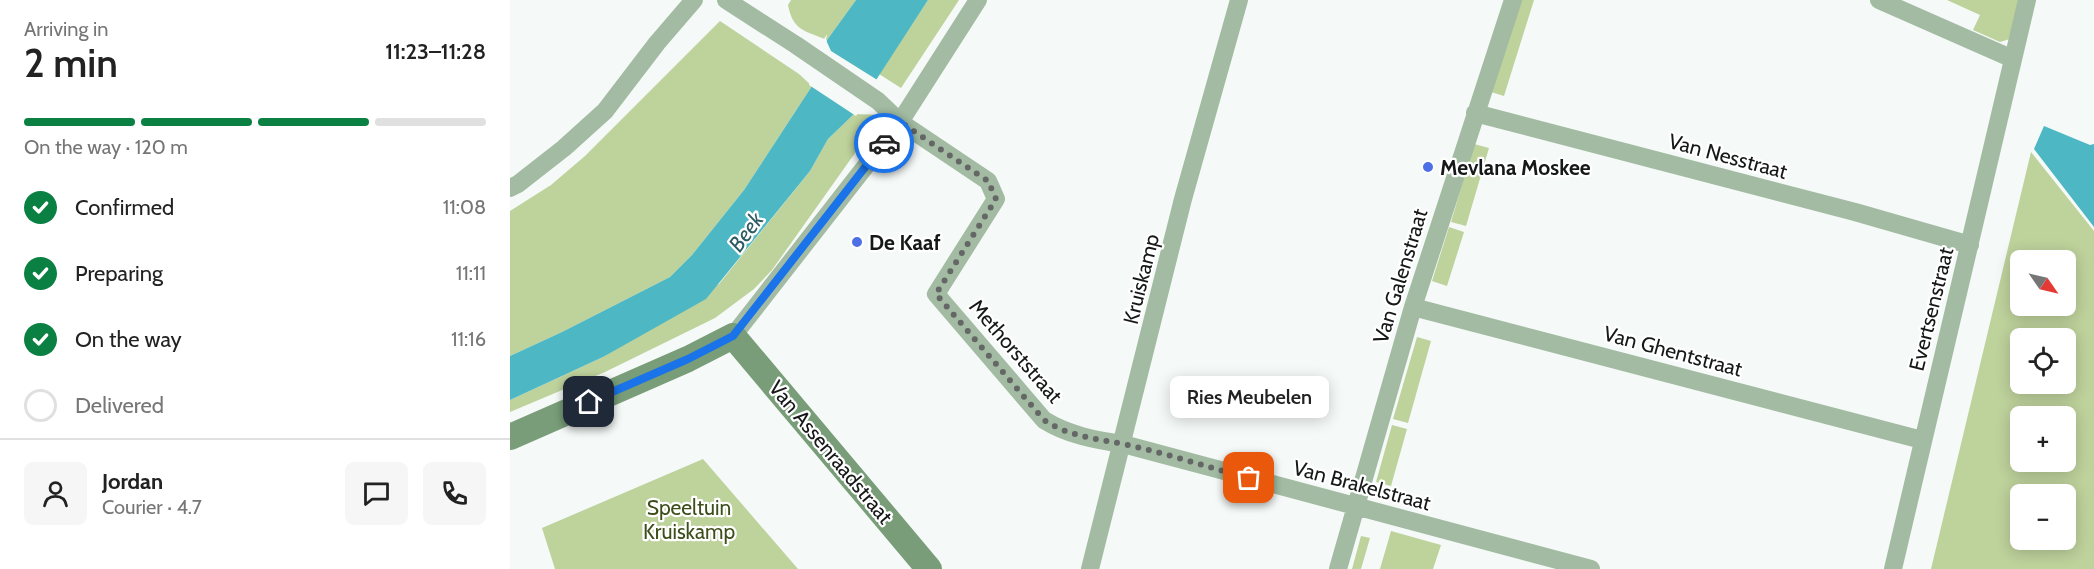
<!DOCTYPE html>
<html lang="en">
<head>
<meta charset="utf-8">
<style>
	:root { --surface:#fff; --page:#f6f6f6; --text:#222; --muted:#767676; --line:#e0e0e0; --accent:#0b8043 }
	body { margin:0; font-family:Cabin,sans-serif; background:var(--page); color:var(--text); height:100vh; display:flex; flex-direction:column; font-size:22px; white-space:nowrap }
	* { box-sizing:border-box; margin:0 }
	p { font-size:20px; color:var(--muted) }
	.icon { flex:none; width:33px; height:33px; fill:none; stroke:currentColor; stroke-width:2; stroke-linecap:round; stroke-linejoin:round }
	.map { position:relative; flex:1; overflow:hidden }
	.details { display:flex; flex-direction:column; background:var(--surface); width:510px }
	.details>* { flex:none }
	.needle { width:39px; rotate:124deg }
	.fabs { position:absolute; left:1500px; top:250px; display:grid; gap:12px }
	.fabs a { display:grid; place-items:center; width:66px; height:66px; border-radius:9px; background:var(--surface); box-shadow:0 3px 15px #0003; font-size:30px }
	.pin { position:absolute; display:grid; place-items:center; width:51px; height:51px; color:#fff; margin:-26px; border-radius:12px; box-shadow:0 3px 9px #0006 }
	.courier { position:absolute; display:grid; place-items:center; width:60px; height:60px; margin:-30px; border:4px solid #1a73e8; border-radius:50%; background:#fff; color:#222; box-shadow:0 2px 8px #0007 }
	.bubble { position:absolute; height:42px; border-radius:9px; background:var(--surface); box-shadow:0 3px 15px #0003; font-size:20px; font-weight:600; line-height:42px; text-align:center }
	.overview em { font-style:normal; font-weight:600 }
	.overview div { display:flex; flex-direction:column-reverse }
	.overview { display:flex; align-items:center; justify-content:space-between; height:102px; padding:0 24px }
	h1 { font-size:39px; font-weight:600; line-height:45px }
	.bar { display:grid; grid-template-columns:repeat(4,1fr); gap:9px 6px; align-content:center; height:72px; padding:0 24px }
	.bar i { height:8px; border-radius:4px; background:var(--line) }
	.bar .current { background:var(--accent) }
	.bar p { grid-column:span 4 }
	.line { display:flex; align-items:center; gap:15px; padding:0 24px; border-top:2px solid var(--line) }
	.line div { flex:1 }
	.round { display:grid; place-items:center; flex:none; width:63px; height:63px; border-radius:9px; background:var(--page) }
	ol { padding:0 24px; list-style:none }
	li { display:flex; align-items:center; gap:18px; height:66px }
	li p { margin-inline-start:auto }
	li .icon { padding:6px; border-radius:50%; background:var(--accent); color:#fff; stroke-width:4 }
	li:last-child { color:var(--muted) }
	li i { width:33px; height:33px; border:3px solid var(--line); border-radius:50% }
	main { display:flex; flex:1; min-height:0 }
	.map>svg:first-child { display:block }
	.green { fill:#bed29c; fill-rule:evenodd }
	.water { fill:#4db7c4 }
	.pier { fill:#f5f9f7 }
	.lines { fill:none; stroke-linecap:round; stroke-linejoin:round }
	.street { stroke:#a2bba2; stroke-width:18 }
	.secondary { stroke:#789d78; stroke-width:26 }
	.done { stroke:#646765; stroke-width:6; stroke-dasharray:0 10.8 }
	.route { stroke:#1a73e8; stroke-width:8 }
	.poi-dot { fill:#4d70e4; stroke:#fff; stroke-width:2 }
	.labels { text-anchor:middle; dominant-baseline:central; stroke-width:4.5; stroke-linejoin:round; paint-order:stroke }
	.street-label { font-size:21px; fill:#161817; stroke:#fff }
	.poi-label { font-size:21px; font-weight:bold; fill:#161817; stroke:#fff; text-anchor:start }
	.park-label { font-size:21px; fill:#3e4e1b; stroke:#fff }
	.water-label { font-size:22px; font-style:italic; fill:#2d5b61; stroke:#fff }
</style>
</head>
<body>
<main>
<section class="details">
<div class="overview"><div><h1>2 min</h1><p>Arriving in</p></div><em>11:23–11:28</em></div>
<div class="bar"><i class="current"></i><i class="current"></i><i class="current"></i><i></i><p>On the way · 120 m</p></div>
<ol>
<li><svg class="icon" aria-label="check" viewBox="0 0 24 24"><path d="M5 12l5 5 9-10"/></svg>Confirmed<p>11:08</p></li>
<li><svg class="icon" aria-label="check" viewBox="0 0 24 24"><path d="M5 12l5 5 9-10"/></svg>Preparing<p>11:11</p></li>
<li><svg class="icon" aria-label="check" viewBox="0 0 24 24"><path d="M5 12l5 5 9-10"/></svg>On the way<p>11:16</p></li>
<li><i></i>Delivered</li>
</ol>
<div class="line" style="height:108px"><a class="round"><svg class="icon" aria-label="person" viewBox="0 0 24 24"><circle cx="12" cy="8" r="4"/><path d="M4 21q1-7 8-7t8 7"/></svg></a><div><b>Jordan</b><p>Courier · 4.7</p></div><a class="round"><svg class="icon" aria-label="chat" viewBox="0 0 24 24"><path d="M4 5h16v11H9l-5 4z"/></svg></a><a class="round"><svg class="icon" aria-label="phone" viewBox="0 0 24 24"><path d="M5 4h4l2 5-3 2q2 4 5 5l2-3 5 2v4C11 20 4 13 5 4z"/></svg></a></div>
</section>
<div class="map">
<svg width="1584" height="569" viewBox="0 0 1584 569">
	<rect width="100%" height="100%" fill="#f5f9f7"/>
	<path class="green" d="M 281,0 L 346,0 L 317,40 C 294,30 283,31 278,5 Z
		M 418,0 L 449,0 L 391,88 L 369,74 Z
		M 1010,0 L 1024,0 L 994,96 L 981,92 Z
		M 1437,0 L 1510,0 L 1500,39 L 1490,42 L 1463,30 L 1470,15 Z
		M 210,21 L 289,74 L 302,86 L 234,190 L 182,255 L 160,277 L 52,332 L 0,356 L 0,211 L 41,185 L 75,156 Z
		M 344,114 L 372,115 L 262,270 L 244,289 L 205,318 L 95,372 L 0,412 L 0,400 L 93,357 L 209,284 L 300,171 L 318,139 Z
		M 964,144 L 979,148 L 956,226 L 941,222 Z
		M 1521,152 L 1584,231 L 1584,569 L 1421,569 ZM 1510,261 L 1556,261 L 1556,306 L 1510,306 ZM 1510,339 L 1556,339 L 1556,384 L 1510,384 ZM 1510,417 L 1556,417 L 1556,462 L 1510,462 ZM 1510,495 L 1556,495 L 1556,540 L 1510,540 Z
		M 939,227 L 954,232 L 937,286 L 922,281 Z
		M 907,337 L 921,341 L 898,423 L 883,419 Z
		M 882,425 L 897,429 L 881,486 L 866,482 Z
		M 193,459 L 288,569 L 45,569 L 32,528 Z
		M 881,531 L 931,545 L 923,569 L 870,569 Z
		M 851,536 L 860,538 L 851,569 L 842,569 Z"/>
	<path class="water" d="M 346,0 L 418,0 L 344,114 L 318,139 L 300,171 L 196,299 L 93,357 L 0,400 L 0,356 L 52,332 L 160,277 L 182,255 L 234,190 L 302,86 L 317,40 Z
		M 1534,126 L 1580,145 L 1584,144 L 1584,227 L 1524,149 Z"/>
	<path class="pier" d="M 317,34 L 316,40 L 321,51 L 369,81 L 346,116 L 299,85 L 314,39 Z"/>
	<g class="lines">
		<path class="street" d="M 216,0 L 286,45 L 368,101 L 390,122 L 478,181 L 486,199 L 426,294 L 534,420 C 558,435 585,440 613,444 L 1081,569
			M 1369,0 L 1503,59
			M 965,113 L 1345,212 L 1460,245
			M 0,188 L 8,184 L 54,148 L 95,111 L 147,43 L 184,0
			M 903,307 L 1412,440
			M 223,336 L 390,122 L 468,0
			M 580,569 L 673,199 L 729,0
			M 828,569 L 903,307 L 1003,0
			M 1383,569 L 1517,0"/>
		<path class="secondary" d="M 0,437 L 178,359 L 223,336 L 419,569"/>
	</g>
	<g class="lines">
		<path class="done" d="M 374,143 L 390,122 L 478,181 L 486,199 L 426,294 L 534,420 C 560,437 584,438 613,444 C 656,453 697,467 739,478"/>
		<path class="route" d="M 79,402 L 178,359 L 223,336 L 374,143"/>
	</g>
	<g class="poi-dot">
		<circle cx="918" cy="167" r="6"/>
		<circle cx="347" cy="242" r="6"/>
	</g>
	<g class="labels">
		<g class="street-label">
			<text transform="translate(1218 156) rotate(15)">Van Nesstraat</text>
			<text transform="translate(890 276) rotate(-73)">Van Galenstraat</text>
			<text transform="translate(631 279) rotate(-76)">Kruiskamp</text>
			<text transform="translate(1421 309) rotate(-76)">Evertsenstraat</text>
			<text transform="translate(506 351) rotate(49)">Methorststraat</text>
			<text transform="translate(1163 351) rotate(15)">Van Ghentstraat</text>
			<text transform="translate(321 452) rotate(50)">Van Assenraadstraat</text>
			<text transform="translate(852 485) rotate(15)">Van Brakelstraat</text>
		</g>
		<g class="poi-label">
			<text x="930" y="167">Mevlana Moskee</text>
			<text x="359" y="242">De Kaaf</text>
		</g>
		<g class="park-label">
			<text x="179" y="507">Speeltuin<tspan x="179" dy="24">Kruiskamp</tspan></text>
		</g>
		<g class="water-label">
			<text transform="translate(236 232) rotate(-54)">Beek</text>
		</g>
	</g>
</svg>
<div class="fabs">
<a><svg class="needle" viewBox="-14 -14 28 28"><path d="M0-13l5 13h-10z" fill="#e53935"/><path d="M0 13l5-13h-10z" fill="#767676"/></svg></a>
<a><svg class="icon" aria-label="locate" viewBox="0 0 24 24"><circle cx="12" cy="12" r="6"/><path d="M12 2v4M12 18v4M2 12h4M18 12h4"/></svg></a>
<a>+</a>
<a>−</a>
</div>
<div class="pin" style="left:739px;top:478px;background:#ea580c"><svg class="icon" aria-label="bag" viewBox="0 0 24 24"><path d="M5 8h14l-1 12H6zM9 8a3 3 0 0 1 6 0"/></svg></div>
<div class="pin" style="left:79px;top:402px;background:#1f2937"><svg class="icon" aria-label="home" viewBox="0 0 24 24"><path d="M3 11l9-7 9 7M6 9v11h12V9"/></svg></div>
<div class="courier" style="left:374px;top:143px"><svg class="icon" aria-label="car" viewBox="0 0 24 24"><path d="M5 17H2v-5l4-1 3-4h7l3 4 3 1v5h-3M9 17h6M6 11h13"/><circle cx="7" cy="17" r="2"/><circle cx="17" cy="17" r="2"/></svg></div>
<div class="bubble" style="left:660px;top:376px;width:159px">Ries Meubelen</div>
</div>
</main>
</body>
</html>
